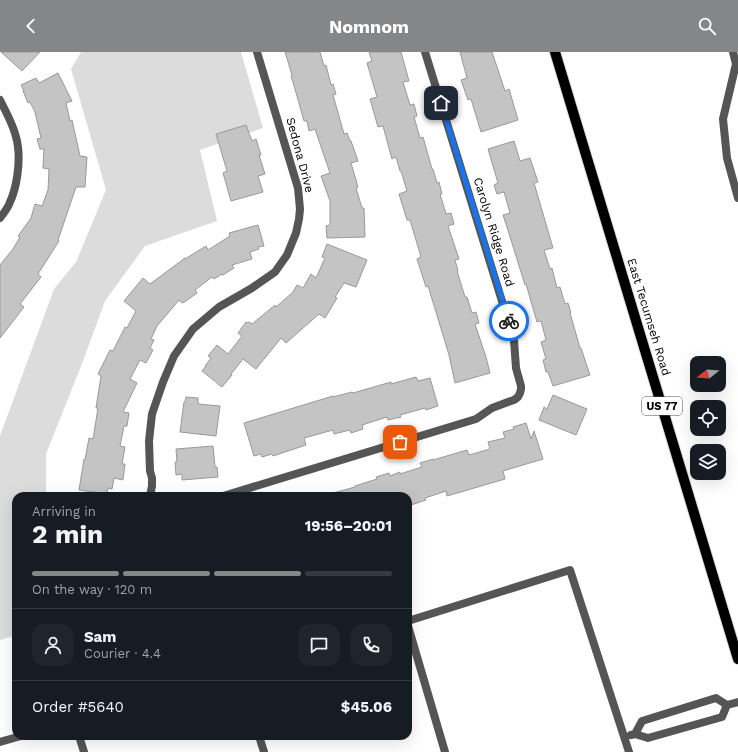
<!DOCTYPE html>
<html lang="en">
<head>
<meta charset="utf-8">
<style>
	:root { --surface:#171b24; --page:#20242c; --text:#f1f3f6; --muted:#9ea1a6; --line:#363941; --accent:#858687 }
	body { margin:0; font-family:"Work Sans",sans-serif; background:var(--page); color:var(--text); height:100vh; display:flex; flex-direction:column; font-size:15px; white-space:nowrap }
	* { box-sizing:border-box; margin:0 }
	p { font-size:13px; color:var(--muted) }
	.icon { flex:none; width:22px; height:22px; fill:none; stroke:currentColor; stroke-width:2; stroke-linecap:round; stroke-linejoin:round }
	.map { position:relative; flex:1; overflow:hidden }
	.sheet { position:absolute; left:12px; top:440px; width:400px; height:248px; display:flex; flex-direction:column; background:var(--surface); border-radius:12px; box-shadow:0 4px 16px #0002 }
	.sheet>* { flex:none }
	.needle { width:26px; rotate:253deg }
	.controls { position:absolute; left:690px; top:304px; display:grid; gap:8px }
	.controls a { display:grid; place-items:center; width:36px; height:36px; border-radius:8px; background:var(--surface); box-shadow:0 4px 16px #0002; font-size:20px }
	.pin { position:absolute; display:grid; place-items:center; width:34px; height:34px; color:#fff; margin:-17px; border-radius:8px; box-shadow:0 2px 6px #0006 }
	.courier { position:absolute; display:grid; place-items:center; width:40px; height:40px; margin:-20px; border:3px solid #1a73e8; border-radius:50%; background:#fff; color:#222; box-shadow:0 1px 5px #0007 }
	.overview em { font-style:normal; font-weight:700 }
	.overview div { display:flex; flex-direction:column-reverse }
	.overview { display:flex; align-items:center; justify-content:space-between; height:68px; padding:0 20px }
	h1 { font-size:26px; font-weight:700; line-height:30px }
	.bar { display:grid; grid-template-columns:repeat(4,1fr); gap:6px 4px; align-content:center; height:48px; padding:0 20px }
	.bar i { height:5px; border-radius:3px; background:var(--line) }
	.bar .on { background:var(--accent) }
	.bar p { grid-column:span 4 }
	.line { display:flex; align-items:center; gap:10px; padding:0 20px; border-top:1px solid var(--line) }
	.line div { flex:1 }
	.round { display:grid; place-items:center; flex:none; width:42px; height:42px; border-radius:12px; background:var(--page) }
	header { display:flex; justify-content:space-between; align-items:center; height:52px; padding:0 20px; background:var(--accent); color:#fff; font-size:18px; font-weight:700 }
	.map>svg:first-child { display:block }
	.green { fill:#dcdcdc }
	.building { fill:#c4c4c4; stroke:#999 }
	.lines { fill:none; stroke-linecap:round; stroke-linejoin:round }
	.primary-casing { stroke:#dbdbdb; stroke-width:12 }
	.minor { stroke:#555; stroke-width:8 }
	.primary { stroke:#000; stroke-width:10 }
	.done { stroke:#595959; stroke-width:4; stroke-dasharray:0 7.2 }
	.route { stroke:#1a73e8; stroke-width:5 }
	.labels { text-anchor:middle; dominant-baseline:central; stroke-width:3; stroke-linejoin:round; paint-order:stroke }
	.shield { fill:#fff; stroke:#4c4c4c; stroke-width:1 }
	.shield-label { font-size:11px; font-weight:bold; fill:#000 }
	.street-label { font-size:12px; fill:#000; stroke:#fff }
</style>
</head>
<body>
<header><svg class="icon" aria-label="back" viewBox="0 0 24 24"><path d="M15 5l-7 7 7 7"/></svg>Nomnom<svg class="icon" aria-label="search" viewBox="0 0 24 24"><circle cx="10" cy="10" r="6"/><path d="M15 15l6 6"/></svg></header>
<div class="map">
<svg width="738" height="700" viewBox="0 0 738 700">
	<rect width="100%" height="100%" fill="#fff"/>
	<path class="green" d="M 81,0 L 241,0 L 263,76 L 200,98 L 217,169 L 145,194 L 105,249 L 83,309 L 46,402 L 46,444 L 16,444 L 16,583 L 0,588 L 0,384 L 54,237 L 76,210 L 106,138 L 71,17 Z"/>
	<path class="building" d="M 1,0 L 40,0 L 22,19 Z
		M 285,0 L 320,0 L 324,14 L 326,13 L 331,33 L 333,32 L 336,42 L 333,43 L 344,82 L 347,81 L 350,89 L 351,89 L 358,109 L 351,111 L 358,135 L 356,136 L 362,156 L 364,156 L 365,185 L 327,186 L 326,174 L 330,173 L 330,149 L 321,124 L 330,121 L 315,77 L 309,79 L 307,69 L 304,69 L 293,30 L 291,24 L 292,23 Z
		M 369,0 L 401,0 L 409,29 L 403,30 L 410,53 L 414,52 L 417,64 L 414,65 L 420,86 L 423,85 L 432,117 L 433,117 L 437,131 L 439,130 L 442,142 L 440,142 L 446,162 L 451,161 L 454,172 L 448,174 L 459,207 L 455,208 L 458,219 L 457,219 L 465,245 L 467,245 L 472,261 L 476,260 L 479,271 L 475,272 L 486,305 L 490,321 L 455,331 L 449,303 L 436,260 L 428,234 L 426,235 L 417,207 L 421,205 L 410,168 L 407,168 L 399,142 L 407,139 L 401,119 L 400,119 L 396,105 L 392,107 L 383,74 L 378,75 L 370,47 L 377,45 L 367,11 L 372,9 Z
		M 460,0 L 492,0 L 505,39 L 509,37 L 518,68 L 481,80 L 471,47 L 468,48 L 461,28 L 467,26 Z
		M 58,21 L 72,49 L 66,51 L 70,69 L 72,68 L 80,104 L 87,105 L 85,135 L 76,135 L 58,188 L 59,189 L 38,222 L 41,225 L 20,252 L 24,255 L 0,286 L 0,213 L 13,197 L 20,185 L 18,184 L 31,166 L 35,152 L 42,154 L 48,138 L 49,117 L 43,116 L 44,97 L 40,97 L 37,87 L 41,86 L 35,60 L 30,50 L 28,51 L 23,39 L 24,39 L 21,33 L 36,26 L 39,31 Z
		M 246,73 L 252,89 L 256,87 L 261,103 L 259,103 L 265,122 L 258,124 L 263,140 L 231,149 L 223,121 L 227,119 L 216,82 Z
		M 514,89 L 520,109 L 530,106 L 538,130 L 534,131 L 553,196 L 544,198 L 550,217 L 552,216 L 557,236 L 560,235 L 565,252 L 568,251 L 571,261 L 570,261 L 580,296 L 581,296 L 590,323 L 553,334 L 548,320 L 546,320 L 543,308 L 546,307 L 541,290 L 546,288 L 541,269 L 537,270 L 526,232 L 525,233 L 507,175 L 503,163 L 510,161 L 504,140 L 497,142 L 494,133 L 498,131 L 488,97 Z
		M 258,173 L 264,194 L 258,195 L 259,197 L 250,200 L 252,207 L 232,213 L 234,216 L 223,223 L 222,222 L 214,227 L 212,225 L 195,238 L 197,241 L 186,249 L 182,251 L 179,248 L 157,274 L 151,287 L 154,288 L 150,296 L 153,298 L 146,311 L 140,308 L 130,327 L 137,331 L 123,360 L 129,361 L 127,374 L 124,374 L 120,394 L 125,395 L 122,412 L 125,412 L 123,428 L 114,426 L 112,437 L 108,436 L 107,442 L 79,438 L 84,407 L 85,408 L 89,386 L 93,387 L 98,356 L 96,356 L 101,324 L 98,322 L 110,298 L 113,299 L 125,275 L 127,276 L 136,259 L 124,249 L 143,226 L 150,232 L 185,206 L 185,207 L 206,194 L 208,198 L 230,184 L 229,181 Z
		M 327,192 L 367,208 L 356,235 L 344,231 L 335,245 L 337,246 L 325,266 L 319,262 L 286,291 L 281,286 L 256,317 L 243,307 L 231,322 L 232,323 L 222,335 L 202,319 L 206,314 L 205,314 L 211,306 L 208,304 L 217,293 L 228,302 L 242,284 L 238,281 L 246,270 L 247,271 L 249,270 L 252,272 L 275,253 L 276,255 L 293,240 L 297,233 L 303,236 L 311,222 L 316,226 L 325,206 L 322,205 Z
		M 416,325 L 418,329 L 430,326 L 438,354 L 426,358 L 425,356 L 400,363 L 401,365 L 388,368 L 387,365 L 362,373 L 363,377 L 351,381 L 350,378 L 334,382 L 333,378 L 304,386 L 306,393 L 273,404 L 272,402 L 262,405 L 261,402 L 254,404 L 244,371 L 333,344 L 333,345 L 352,340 L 353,341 L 391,330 L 391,332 Z
		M 553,343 L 587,357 L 576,383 L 539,368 L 544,355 L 547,357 Z
		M 186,345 L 198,346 L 198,352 L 220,354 L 216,384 L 180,380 L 184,350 L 185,350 Z
		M 526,371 L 531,387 L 534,379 L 543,407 L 503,419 L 505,427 L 447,444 L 446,439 L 425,446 L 426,448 L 408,454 L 408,444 L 334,444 L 333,441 L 355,435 L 355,434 L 377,427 L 376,425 L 389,421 L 390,424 L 400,420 L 400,422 L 422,415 L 420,411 L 433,407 L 433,408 L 467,398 L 469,403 L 490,397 L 488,390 L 505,386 L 503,380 L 514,377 L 513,375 Z
		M 213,394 L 215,415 L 217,415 L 218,425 L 182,428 L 182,422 L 176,423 L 175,410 L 177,410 L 176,397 Z"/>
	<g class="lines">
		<defs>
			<path id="primary" d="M 555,0 L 738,607"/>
		</defs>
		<use href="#primary" class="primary-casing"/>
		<path class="minor" d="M 733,0 L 736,12 L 723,67 L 727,106 L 738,146
			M 0,48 C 7,62 16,78 18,95 C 20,111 17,135 10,150 C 8,156 4,161 0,166
			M 150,444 L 152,434 L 152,426 L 150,419 L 149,389 L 152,362 L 163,330 L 174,304 L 193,277 L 219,255 L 252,236 L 275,220 L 287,203 L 296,181 L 299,167 L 300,157 L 298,136 L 257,0
			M 223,444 L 476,367 L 492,356 L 508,350 L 514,348 L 518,345 L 520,341 L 521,337 L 521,334 L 516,316 L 514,288 L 425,0
			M 408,569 L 570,518 L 629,700
			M 408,574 L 445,700
			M 635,682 L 642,669 L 716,646 L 727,653 L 738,650
			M 631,683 L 635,682 L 648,686 L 722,665 L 727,653
			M 79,684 L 84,700
			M 259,684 L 264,700
			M 0,690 L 21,684"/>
		<use href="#primary" class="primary"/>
	</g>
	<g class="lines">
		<path class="done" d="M 400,390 L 476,367 L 492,356 L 508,350 L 514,348 L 518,345 L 520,341 L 521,337 L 521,334 L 516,316 L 514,288 L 509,269"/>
		<path class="route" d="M 441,51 L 509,269"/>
	</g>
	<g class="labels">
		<rect class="shield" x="642" y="345" width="40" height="18" rx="3"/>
		<g class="shield-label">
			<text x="662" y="354">US 77</text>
		</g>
		<g class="street-label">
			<text transform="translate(300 103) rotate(75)">Sedona Drive</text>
			<text transform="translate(494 180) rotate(73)">Carolyn Ridge Road</text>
			<text transform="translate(649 265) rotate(73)">East Tecumseh Road</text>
		</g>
	</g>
</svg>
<div class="controls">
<a><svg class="needle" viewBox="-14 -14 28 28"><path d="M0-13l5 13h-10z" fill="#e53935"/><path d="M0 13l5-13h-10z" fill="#9ea1a6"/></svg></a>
<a><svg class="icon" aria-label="locate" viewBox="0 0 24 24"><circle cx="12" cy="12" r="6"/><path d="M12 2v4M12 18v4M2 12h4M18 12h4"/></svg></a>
<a><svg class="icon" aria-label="layers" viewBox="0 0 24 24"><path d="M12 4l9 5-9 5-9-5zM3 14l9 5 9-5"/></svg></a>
</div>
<div class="pin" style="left:400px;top:390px;background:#ea580c"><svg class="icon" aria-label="bag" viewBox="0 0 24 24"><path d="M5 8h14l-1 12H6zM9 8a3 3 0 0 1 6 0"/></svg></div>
<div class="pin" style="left:441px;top:51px;background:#1f2937"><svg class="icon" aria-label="home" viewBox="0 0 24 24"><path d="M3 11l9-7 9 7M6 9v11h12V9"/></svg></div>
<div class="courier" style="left:509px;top:269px"><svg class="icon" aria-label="bike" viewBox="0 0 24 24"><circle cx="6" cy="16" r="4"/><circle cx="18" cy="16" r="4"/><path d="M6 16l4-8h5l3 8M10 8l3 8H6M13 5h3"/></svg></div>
<section class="sheet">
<div class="overview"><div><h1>2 min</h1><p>Arriving in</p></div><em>19:56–20:01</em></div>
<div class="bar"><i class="on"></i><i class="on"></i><i class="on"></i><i></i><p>On the way · 120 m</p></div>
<div class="line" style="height:72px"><a class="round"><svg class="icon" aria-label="person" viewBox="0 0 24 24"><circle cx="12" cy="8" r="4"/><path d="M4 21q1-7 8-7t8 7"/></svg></a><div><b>Sam</b><p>Courier · 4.4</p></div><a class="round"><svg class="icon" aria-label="chat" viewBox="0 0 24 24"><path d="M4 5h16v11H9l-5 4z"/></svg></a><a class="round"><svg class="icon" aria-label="phone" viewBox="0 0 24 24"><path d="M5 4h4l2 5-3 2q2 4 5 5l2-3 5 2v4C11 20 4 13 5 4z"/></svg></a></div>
<div class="line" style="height:52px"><div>Order #5640</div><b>$45.06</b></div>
</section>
</div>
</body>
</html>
